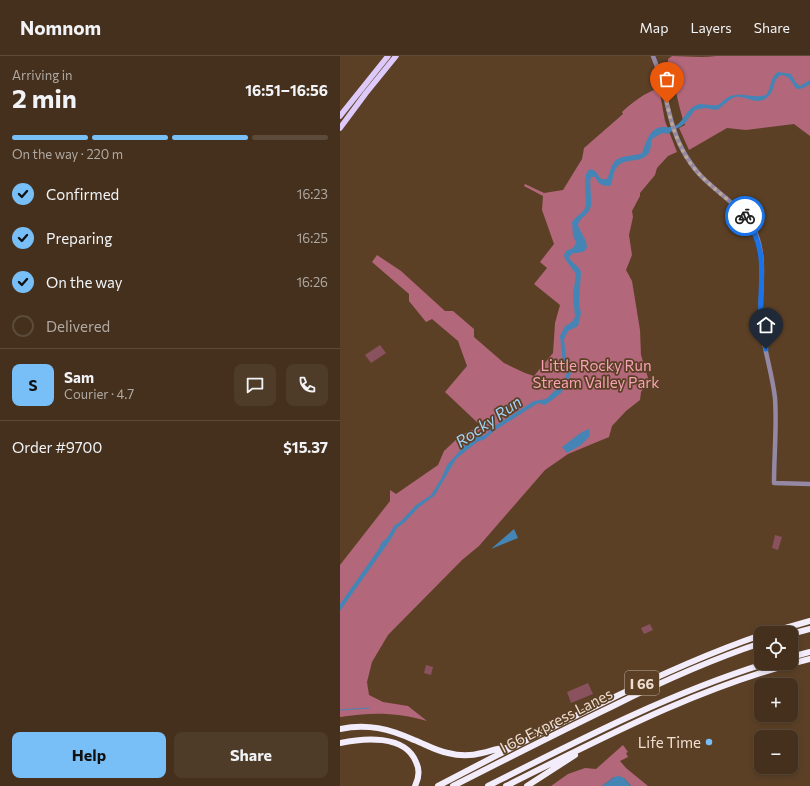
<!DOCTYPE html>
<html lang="en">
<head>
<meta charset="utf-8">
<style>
	:root { --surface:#44301c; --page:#4e3c29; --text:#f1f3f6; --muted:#afa9a3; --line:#5c4b3b; --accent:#78bff7 }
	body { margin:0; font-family:Commissioner,sans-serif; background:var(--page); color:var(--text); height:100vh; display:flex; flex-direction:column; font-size:15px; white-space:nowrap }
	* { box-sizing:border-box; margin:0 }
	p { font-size:13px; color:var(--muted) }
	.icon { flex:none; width:22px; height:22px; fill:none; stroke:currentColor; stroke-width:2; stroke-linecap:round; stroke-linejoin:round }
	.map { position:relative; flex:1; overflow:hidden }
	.side { display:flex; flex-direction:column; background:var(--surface); width:340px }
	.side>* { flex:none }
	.buttons { position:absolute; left:414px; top:570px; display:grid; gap:8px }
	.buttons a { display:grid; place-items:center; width:44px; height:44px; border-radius:8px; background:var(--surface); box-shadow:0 2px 6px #0003,0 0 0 1px var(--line); font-size:20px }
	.pin { position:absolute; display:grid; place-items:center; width:34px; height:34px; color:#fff; margin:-41px -17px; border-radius:50% 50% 50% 0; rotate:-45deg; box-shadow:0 0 4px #0007 }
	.pin .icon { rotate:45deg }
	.courier { position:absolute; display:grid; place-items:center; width:40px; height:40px; margin:-20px; border:3px solid #1a73e8; border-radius:50%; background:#fff; color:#222; box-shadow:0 1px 5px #0007 }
	.overview em { font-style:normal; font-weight:700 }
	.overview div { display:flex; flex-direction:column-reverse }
	.overview { display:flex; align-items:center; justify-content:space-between; height:68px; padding:0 12px }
	h1 { font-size:26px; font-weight:700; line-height:30px }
	.bar { display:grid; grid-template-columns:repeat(4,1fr); gap:6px 4px; align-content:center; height:48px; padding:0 12px }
	.bar i { height:5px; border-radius:3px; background:var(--line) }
	.bar .selected { background:var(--accent) }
	.bar p { grid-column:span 4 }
	.line { display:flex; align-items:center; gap:10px; padding:0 12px; border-top:1px solid var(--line) }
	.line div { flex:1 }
	.round { display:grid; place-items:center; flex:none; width:42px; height:42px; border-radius:8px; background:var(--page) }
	ol { padding:0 12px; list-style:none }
	li { display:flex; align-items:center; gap:12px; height:44px }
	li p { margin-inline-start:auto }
	li .icon { padding:4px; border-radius:50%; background:var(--accent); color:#111; stroke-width:4 }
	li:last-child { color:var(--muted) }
	li i { width:22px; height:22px; border:2px solid var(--line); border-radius:50% }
	.button { display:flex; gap:8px; margin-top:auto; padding:8px 12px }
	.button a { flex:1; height:46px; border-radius:8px; background:var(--accent); color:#111; font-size:16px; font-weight:700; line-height:46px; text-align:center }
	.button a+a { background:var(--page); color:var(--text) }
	header { display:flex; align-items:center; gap:24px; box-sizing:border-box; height:56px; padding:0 20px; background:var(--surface); border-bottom:1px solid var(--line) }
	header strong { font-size:19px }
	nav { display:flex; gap:22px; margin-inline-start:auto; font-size:14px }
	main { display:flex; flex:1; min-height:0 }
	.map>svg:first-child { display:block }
	.green { fill:#8a515f }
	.forest { fill:#b2677a }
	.water { fill:#4585b6 }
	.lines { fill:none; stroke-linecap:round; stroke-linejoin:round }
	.stream { stroke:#4585b6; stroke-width:1 }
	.tertiary { stroke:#9488a5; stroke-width:4.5 }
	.primary { stroke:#decafa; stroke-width:5.5 }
	.motorway { stroke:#f3edfb; stroke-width:6 }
	.done { stroke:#bba794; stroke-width:4; stroke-dasharray:0 7.2 }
	.route { stroke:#1a73e8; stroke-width:5 }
	.poi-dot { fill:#78bff7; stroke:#5b4026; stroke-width:1.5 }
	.labels { text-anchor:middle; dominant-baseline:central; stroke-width:3.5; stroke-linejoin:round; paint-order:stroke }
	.shield { fill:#5b4026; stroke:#c3af9d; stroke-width:1 }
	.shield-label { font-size:14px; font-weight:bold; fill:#efded0 }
	.park-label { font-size:15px; fill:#f7a2b7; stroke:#5b4026 }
	.street-label { font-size:15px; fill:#efded0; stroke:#5b4026 }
	.poi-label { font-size:15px; fill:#efded0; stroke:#5b4026; text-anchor:end }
	.water-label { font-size:16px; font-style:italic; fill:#a1d3fc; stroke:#5b4026 }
</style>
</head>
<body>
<header>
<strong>Nomnom</strong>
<nav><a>Map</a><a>Layers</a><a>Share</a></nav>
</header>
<main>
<section class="side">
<div class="overview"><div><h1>2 min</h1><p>Arriving in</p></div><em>16:51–16:56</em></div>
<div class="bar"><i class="selected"></i><i class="selected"></i><i class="selected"></i><i></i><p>On the way · 220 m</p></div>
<ol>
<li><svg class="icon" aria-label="check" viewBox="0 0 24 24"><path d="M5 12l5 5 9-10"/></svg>Confirmed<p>16:23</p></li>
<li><svg class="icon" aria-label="check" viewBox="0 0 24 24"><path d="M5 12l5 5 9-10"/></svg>Preparing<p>16:25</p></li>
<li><svg class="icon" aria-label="check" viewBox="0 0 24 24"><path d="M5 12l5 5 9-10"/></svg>On the way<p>16:26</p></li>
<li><i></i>Delivered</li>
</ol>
<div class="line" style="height:72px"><b class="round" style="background:var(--accent);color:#111">S</b><div><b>Sam</b><p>Courier · 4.7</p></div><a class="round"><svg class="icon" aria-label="chat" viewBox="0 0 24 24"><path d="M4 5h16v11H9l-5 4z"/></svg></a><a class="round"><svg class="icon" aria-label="phone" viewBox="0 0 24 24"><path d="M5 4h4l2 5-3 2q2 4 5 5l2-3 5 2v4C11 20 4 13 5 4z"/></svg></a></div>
<div class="line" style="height:52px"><div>Order #9700</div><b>$15.37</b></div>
<div class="button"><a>Help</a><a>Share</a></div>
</section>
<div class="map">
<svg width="470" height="730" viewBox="0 0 470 730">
	<rect width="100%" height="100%" fill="#5b4026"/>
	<path class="green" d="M 40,289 L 46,297 L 31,307 L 25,299 Z
		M 435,479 L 442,481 L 438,494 L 432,492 Z
		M 310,568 L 313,574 L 304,578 L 301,572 Z
		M 86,609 L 93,611 L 91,619 L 84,617 Z
		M 248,627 L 253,638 L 231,647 L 227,636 Z"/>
	<path class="forest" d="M 332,0 C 346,0 362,2 376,0 L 470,0 L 470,80 L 454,68 L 406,74 L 387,72 L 349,94 L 339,72 L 345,69 C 337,48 336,27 328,6 L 328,3 Z
		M 319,32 L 325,65 L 337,96 L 328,100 L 317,112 L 315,119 L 300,137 L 300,140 L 292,155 L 293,161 L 289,179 L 292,199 L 286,214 L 292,225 L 300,274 L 301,299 L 309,325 L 301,336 L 300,344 L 286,355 L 272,370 L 269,381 L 228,398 L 205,414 L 139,490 L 122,504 L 48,579 L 32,606 L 27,626 L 29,639 L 43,646 L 68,650 L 87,665 C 58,656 30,656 0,661 L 0,509 L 50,445 L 50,434 L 56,438 L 98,409 L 104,395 L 121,379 L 141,370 L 105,336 L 127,310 L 118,285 L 92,263 L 86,266 L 69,245 L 69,238 L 32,206 L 37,199 L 61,215 L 105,255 L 113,255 L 134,273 L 134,281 L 164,307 L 185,317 L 194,320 L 213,297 L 215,267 L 220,249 L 194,228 L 207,212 L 200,206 L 214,188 L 202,154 L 203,140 L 184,130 L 185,128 L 204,137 L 223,134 L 242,103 L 244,92 L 283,58 L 282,56 C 294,45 303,38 319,32 Z
		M 283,689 L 288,696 L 286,697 L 288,701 L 280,705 L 286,712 L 308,730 L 291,730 L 284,722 L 274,721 L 262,730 L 211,730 L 228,718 L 245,712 L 256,713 Z"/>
	<path class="water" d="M 438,16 L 451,18 L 456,27 L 460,30 L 470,24 L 470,28 C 449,42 458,22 442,19 C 431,22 437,36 425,43 C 414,49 406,39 395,41 C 389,43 383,50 377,54 L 365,52 L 355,54 C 351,58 349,63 345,67 C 340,72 334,73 328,78 L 322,77 L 312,83 C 310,88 312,93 308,98 C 300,108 285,101 277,111 C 273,116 273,123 271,129 L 269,130 C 261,130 258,127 255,121 L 251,121 C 249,126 252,143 251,150 C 249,159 240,161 238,169 C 241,180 259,197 233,197 L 229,201 C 231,207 239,209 241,216 L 239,247 L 241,257 L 238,270 L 228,275 L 224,283 L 226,302 L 231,317 L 227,327 L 221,337 L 208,347 L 205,349 L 198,347 L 195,349 L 154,375 L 145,383 L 137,386 L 116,403 L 95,439 L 78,452 L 65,466 L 57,472 L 51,483 L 0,555 L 0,548 L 38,494 L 42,486 L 47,482 L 54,470 L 61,465 L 76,449 L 91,439 L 101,423 L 107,409 L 125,389 L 131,386 L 134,382 L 145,379 L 153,371 L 194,345 L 206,343 L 224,326 L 227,316 L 222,300 L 220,280 L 225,270 L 232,266 L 235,261 L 233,239 L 236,218 L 225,203 L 224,199 L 226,195 L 233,192 L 236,187 L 233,179 L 232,166 C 236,160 243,157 245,152 C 248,147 239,105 255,115 C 257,117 259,121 261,123 L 267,123 C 270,118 270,112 273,108 C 278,98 293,101 302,97 C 306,87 309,72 322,71 C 327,71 332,72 337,69 C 345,63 348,50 360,48 C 366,48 372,50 378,49 C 383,46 386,41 391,40 C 403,36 414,43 426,39 C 432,32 429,22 438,16 Z
		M 249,373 L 250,380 L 241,389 L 227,397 L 222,391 C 231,385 239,376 249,373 Z
		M 174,473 L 178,482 L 151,493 Z
		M 279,720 L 284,722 L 291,730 L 262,730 L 274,721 Z"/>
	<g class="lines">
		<path class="stream" d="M 0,654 L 29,652"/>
		<path class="tertiary" d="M 313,0 C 327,33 327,69 346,100 C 351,108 356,115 362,121 C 381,140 405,153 416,178 C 427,206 419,236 421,265 C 423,291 432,316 435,342 C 437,370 434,399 434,427 L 470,428"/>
		<path class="primary" d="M 0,60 L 48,0
			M 0,72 L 26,37 L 56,0"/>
		<path class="motorway" d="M 428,577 L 470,565
			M 451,578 L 470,573
			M 451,601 L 470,596
			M 0,673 C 27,667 50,673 74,684 C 85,688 96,695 108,697 C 119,700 131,700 142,697 C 152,695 158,691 168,692
			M 0,687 C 23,682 65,678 76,706 C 80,714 79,722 75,730
			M 98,730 C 151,702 204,675 258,649 C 311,623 365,598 421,579
			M 113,730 C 166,703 219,676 273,650 C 321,626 370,604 421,587
			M 148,730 C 239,684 330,637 427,607
			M 166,730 C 264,681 363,629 470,603
			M 187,730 L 235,699"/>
	</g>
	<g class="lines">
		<path class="done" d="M 327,47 C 332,74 342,101 362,121 C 376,135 392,146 405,160"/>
		<path class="route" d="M 405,160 C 430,198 419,221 421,262 C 421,273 424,283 426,293"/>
	</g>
	<circle class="poi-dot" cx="369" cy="686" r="4"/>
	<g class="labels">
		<rect class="shield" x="285" y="615" width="34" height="24" rx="3"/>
		<g class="shield-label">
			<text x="302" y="627">I 66</text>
		</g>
		<g class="park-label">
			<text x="256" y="309">Little Rocky Run<tspan x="256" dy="17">Stream Valley Park</tspan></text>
		</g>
		<g class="street-label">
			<text transform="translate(216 664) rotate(-27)">I 66 Express Lanes</text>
		</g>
		<g class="poi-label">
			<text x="361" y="686">Life Time</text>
		</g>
		<g class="water-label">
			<text transform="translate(148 365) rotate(-35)">Rocky Run</text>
		</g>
	</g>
</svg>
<div class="buttons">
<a><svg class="icon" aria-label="locate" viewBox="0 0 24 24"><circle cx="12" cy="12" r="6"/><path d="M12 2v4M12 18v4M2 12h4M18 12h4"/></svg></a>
<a>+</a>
<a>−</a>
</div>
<div class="pin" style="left:327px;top:47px;background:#ea580c"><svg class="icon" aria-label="bag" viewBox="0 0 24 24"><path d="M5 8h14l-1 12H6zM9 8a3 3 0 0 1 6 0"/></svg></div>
<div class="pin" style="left:426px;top:293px;background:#1f2937"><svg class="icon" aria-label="home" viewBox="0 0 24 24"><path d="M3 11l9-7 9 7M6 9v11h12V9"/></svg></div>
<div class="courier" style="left:405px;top:160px"><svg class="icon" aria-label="bike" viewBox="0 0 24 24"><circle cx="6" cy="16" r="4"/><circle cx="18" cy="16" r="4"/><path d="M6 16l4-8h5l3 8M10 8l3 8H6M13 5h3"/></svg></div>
</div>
</main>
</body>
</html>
